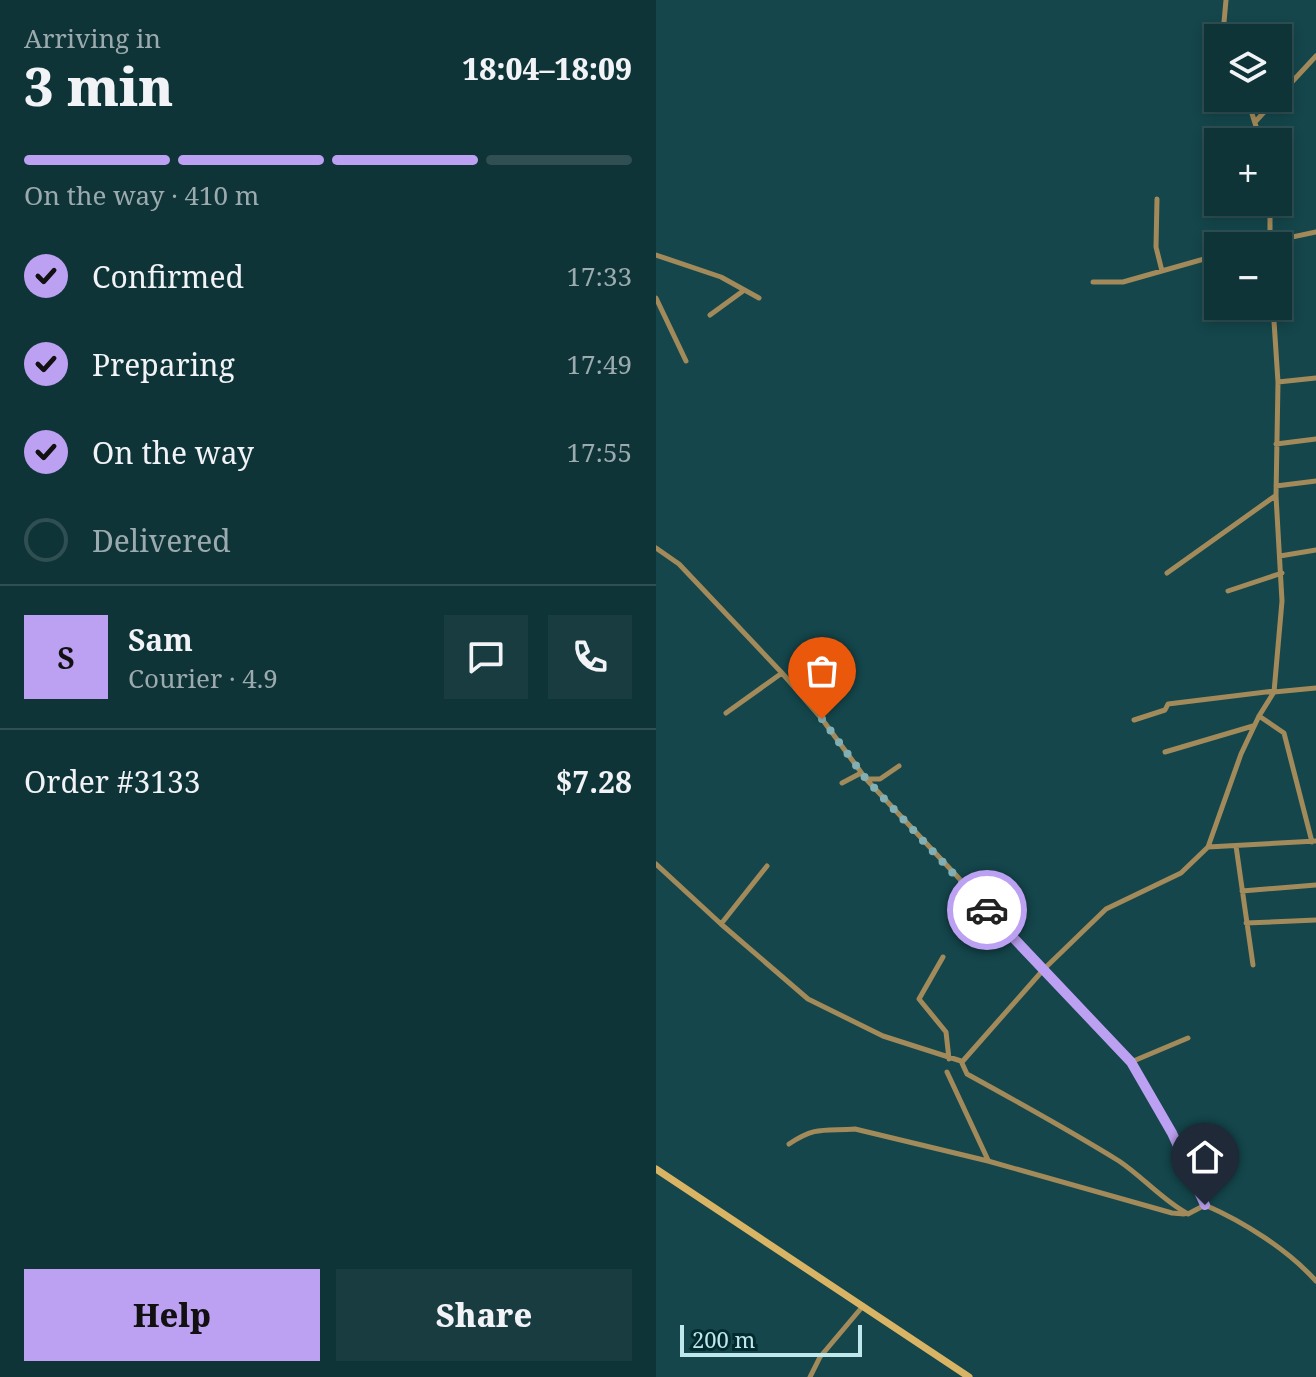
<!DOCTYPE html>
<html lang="en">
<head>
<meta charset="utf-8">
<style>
	:root { --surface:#0f3438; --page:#183c40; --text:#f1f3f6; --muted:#9baaae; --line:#2f4f53; --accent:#bca0f2 }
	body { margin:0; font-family:"Noto Serif",serif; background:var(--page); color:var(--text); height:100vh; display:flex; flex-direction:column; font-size:30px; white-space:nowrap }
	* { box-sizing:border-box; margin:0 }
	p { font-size:26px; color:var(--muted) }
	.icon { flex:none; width:44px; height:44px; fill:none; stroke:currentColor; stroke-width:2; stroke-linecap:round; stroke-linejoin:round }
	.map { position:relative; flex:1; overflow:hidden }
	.side { display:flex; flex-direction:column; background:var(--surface); width:656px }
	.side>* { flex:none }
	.fabs { position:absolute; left:548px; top:24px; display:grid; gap:16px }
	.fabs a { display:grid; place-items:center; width:88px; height:88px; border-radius:0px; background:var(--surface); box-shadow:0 4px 12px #0003,0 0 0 2px var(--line); font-size:40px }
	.scale { position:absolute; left:24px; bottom:20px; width:182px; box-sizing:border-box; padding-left:8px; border:4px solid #bee8ec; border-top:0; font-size:22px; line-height:28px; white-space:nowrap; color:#bee8ec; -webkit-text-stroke:6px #022b2f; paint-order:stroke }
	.pin { position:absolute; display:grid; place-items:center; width:68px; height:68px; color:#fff; margin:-82px -34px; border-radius:50% 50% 50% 0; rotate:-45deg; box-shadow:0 0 8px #0007 }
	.pin .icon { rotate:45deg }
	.courier { position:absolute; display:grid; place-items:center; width:80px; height:80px; margin:-40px; border:6px solid #bca0f2; border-radius:50%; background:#fff; color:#222; box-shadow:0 2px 10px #0007 }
	.headline em { font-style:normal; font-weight:800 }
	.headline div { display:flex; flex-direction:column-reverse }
	.headline { display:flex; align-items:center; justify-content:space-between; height:136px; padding:0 24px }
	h1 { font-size:52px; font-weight:800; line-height:60px }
	.bar { display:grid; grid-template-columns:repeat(4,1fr); gap:12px 8px; align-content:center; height:96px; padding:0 24px }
	.bar i { height:10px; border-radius:6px; background:var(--line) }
	.bar .on { background:var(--accent) }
	.bar p { grid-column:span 4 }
	.line { display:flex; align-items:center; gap:20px; padding:0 24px; border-top:2px solid var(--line) }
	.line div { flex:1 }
	.round { display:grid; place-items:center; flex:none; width:84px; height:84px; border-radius:0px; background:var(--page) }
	ol { padding:0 24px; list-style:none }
	li { display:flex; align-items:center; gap:24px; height:88px }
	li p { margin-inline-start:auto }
	li .icon { padding:8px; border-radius:50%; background:var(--accent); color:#111; stroke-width:4 }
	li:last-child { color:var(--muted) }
	li i { width:44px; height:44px; border:4px solid var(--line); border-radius:50% }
	.button { display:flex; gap:16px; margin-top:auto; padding:16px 24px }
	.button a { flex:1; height:92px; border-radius:0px; background:var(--accent); color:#111; font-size:32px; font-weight:800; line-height:92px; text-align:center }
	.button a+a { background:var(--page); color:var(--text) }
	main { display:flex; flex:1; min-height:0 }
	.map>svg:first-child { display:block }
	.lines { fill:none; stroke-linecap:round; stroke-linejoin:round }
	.street { stroke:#a28a5a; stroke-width:5 }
	.secondary { stroke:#dab465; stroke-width:7 }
	.done { stroke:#82afb4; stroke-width:8; stroke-dasharray:0 14.4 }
	.route { stroke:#bca0f2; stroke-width:10 }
</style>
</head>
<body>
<main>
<section class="side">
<div class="headline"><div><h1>3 min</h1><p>Arriving in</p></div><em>18:04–18:09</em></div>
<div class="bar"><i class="on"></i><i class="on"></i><i class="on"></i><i></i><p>On the way · 410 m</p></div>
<ol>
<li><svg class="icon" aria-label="check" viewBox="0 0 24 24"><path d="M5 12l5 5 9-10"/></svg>Confirmed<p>17:33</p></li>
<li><svg class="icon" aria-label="check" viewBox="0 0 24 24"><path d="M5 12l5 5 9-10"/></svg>Preparing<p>17:49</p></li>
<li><svg class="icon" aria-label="check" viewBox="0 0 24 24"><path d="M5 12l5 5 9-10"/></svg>On the way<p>17:55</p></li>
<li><i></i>Delivered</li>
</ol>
<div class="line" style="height:144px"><b class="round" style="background:var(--accent);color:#111">S</b><div><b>Sam</b><p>Courier · 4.9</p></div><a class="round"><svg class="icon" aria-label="chat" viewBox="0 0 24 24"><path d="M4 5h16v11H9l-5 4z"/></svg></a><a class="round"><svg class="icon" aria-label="phone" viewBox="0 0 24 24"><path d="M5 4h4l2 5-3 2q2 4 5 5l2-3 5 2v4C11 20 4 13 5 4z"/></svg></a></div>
<div class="line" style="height:104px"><div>Order #3133</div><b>$7.28</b></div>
<div class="button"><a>Help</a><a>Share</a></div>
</section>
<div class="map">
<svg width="660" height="1377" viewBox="0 0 660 1377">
	<rect width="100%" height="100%" fill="#14464b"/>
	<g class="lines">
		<path class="street" d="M 569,38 L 567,33 L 570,0
			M 622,97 L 660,56
			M 591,98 L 605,142
			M 599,122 L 621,98
			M 501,199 L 500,247 L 506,271
			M 594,246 L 660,232
			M 614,246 L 614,202
			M 0,255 L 65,277 L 103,298
			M 437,282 L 467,282 L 562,255
			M 0,298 L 30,361
			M 54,315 L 87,291
			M 622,382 L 660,378
			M 620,444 L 660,439
			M 620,486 L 660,481
			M 0,548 L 23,564 L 126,673 L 166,719 L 210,779 L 475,1062 L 516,1133 L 549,1205 C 588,1222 631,1249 660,1281
			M 624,556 L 660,550
			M 511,573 L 619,496
			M 572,591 L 626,573
			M 618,692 L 660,688
			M 70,713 L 126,673
			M 603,716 L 628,733 L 656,842
			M 478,720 L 509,710 L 512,704 L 618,691
			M 509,752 L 597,726
			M 210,779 L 224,779 L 243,766
			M 186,783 L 205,773
			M 580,846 L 597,965
			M 552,847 L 660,841
			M 0,864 L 65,924 L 152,999 L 227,1036 L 305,1061 L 311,1074 C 362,1102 413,1130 463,1161 C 487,1177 506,1200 532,1214 L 549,1205
			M 586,891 L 660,885
			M 590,923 L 660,920
			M 65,924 L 111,866
			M 287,957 L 263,999 L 290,1032 L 293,1059
			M 306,1062 L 388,969 L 450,909 L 525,873 L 552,847 L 585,754 L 603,716 L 618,692 L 626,601 L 620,496 L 622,382 L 617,306
			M 475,1062 L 532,1038
			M 291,1072 L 332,1160
			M 133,1144 C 160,1126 168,1131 199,1129 L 332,1161 L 516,1213 L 528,1214
			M 154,1377 L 164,1357 L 207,1306"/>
		<path class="secondary" d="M 0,1169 L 313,1377"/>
	</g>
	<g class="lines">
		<path class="done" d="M 166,719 L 210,779 L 331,910"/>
		<path class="route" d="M 331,910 L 475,1062 L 516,1133 L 549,1205"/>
	</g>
</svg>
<div class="fabs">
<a><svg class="icon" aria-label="layers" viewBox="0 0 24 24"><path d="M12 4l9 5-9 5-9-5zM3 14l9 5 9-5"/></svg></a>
<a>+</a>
<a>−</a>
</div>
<div class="scale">200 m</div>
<div class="pin" style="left:166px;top:719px;background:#ea580c"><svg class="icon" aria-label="bag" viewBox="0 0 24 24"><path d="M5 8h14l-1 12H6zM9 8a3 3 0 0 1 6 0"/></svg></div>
<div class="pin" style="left:549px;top:1205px;background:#1f2937"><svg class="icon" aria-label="home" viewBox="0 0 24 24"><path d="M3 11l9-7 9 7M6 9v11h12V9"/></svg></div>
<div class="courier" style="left:331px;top:910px"><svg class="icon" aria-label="car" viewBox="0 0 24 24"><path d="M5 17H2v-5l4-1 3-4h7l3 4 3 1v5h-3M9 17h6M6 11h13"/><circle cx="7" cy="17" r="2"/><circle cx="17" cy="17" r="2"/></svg></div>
</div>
</main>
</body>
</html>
